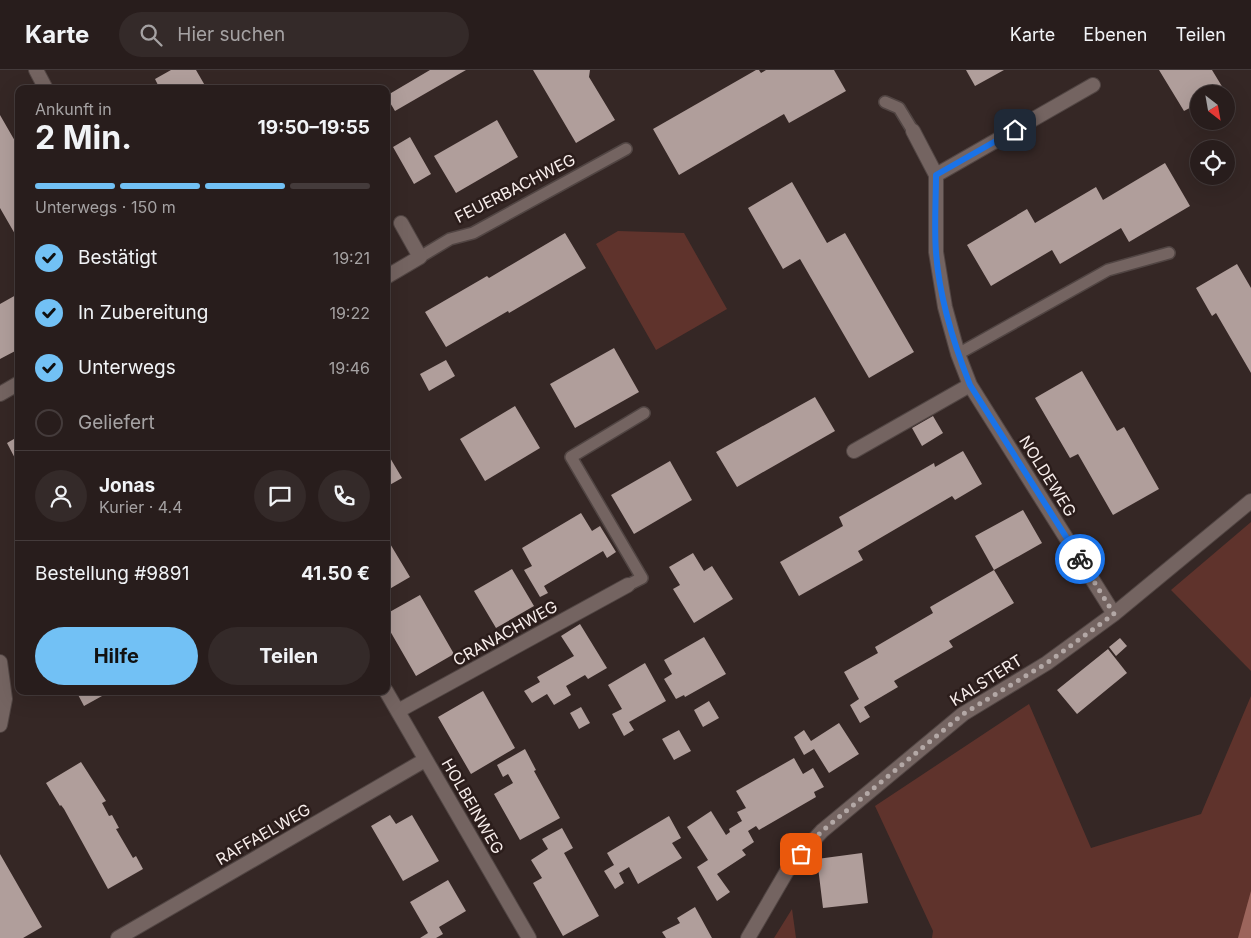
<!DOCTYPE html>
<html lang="de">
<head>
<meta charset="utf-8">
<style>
	:root { --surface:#281d1c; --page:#342a29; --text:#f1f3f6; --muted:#a5a2a3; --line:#443b3b; --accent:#72c1f5 }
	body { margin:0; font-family:Inter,sans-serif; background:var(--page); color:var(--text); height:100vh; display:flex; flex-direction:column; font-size:19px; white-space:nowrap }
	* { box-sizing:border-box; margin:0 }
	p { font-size:16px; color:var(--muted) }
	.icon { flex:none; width:28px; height:28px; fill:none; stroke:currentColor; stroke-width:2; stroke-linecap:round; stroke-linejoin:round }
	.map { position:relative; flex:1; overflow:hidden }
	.sheet { position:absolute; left:15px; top:15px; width:375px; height:610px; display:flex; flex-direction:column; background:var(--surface); border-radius:10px; box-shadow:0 5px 20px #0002,0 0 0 1px var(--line) }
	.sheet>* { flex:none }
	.needle { width:32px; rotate:149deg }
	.tools { position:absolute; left:1190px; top:15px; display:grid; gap:10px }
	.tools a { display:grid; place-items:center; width:45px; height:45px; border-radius:50%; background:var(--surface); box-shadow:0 5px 20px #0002,0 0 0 1px var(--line); font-size:25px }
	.pin { position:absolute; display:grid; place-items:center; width:42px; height:42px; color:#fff; margin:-21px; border-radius:10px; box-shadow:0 2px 8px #0006 }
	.courier { position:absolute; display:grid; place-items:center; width:50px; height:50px; margin:-25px; border:4px solid #1a73e8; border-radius:50%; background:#fff; color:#222; box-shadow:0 1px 6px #0007 }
	.overview em { font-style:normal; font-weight:700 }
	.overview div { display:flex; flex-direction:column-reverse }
	.overview { display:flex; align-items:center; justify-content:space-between; height:85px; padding:0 20px }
	h1 { font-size:32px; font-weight:700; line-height:38px }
	.bar { display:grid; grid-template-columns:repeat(4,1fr); gap:8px 5px; align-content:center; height:60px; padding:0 20px }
	.bar i { height:6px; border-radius:4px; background:var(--line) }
	.bar .on { background:var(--accent) }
	.bar p { grid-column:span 4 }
	.line { display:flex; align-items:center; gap:12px; padding:0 20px; border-top:1px solid var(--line) }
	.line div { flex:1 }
	.round { display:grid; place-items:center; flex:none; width:52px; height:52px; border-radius:26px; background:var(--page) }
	ol { padding:0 20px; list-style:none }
	li { display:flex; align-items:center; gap:15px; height:55px }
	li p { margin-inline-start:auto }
	li .icon { padding:5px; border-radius:50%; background:var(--accent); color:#111; stroke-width:4 }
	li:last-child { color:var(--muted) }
	li i { width:28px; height:28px; border:2px solid var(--line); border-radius:50% }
	.primary-button { display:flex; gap:10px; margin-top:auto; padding:10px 20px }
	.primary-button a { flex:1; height:58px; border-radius:30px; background:var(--accent); color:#111; font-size:20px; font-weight:700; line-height:58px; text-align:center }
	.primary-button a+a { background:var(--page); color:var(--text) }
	header { display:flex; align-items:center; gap:30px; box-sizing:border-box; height:70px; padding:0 25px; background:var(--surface); border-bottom:1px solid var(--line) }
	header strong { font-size:24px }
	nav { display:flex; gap:28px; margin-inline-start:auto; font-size:18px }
	.search { width:350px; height:45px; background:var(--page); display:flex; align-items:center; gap:12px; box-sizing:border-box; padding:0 18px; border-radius:28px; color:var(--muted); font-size:19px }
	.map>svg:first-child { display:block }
	.green { fill:#5f332c }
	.water { fill:#9c655c }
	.building { fill:#b09e9b }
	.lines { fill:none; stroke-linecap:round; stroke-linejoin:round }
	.service-casing { stroke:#514543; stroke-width:14 }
	.minor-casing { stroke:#514543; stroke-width:16 }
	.service { stroke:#746461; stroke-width:11 }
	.minor { stroke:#746461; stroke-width:14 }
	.done { stroke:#b3a8a6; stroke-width:5; stroke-dasharray:0 9 }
	.route { stroke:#1a73e8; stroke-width:6 }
	.labels { text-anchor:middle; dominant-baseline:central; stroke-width:5; stroke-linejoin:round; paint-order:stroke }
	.street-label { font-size:16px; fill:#f7edeb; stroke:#2b1d1b }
</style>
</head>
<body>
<header>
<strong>Karte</strong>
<div class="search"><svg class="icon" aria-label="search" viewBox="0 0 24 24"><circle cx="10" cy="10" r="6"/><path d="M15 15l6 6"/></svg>Hier suchen</div>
<nav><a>Karte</a><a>Ebenen</a><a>Teilen</a></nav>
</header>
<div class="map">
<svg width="1251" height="868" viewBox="0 0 1251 868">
	<rect width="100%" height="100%" fill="#352725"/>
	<path class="green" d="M 618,161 L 684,163 L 727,239 L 656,280 L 596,174 Z
		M 1251,452 L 1251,601 L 1171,520 Z
		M 1251,626 L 1251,868 L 932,868 L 933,861 L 875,736 L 1029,634 L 1091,778 L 1201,744 Z
		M 792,839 L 796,868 L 774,868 Z"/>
	<path class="water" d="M 1251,821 L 1251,868 L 1238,868 Z"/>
	<path class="building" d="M 171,0 L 196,0 L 207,19 L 160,19 L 155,9 Z
		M 430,0 L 466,0 L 395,41 L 386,26 Z
		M 533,0 L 590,0 L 589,7 L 615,50 L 576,73 Z
		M 756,0 L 759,0 L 761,3 L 766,0 L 834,0 L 846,21 L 789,53 L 784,44 L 679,105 L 653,59 Z
		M 966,0 L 1004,0 L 975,16 Z
		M 1159,0 L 1212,0 L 1223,18 L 1213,24 L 1199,24 L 1199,33 L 1184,41 Z
		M 0,45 L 19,78 L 19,171 L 0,138 Z
		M 497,50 L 518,87 L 456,123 L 434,86 Z
		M 410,67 L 431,104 L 414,114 L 393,77 Z
		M 1165,93 L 1190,136 L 1129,172 L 1121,158 L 1060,194 L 1052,180 L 991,216 L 967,175 L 1027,139 L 1035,153 L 1096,117 L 1103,130 Z
		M 792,112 L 827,173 L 845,163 L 914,282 L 869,308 L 800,189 L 783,199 L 748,138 Z
		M 565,163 L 586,198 L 509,243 L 508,241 L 446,277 L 425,242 L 487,206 L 489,208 Z
		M 1237,194 L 1251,218 L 1251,303 L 1216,243 L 1212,246 L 1196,218 Z
		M 16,225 L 19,229 L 19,279 L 0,289 L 0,234 Z
		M 614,278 L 639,322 L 575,358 L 550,314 Z
		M 446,290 L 455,306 L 429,321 L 420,304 Z
		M 1082,301 L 1117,361 L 1124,357 L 1159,419 L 1113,445 L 1078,384 L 1070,388 L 1035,328 Z
		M 815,327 L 835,361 L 737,417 L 716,382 Z
		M 515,336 L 540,378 L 485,411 L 460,369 Z
		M 933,346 L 943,363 L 922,376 L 912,358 Z
		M 19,366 L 19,396 L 7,373 Z
		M 386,381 L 402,408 L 386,417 Z
		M 963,381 L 982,414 L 955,430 L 952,426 L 858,481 L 863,490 L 799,526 L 780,492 L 843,456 L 839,447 L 934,393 L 935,397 Z
		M 670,391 L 692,430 L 634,464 L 611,425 Z
		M 1023,440 L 1042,473 L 994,500 L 1014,533 L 949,571 L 953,577 L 894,611 L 898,617 L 864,637 L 870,647 L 860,653 L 850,635 L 859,629 L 844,602 L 878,583 L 875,577 L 933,543 L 930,537 L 994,500 L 975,466 Z
		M 581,443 L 592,461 L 600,456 L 616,482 L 607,488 L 603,481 L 544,516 L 548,523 L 540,527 L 524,500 L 532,496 L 522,478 Z
		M 386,467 L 410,507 L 386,521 Z
		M 693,483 L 704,501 L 712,496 L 733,529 L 694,553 L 673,519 L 680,515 L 669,497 Z
		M 512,499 L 534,536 L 496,558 L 474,521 Z
		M 420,525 L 454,584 L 416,606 L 386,554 L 386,544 Z
		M 580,554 L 607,598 L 588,609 L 585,605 L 566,616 L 571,625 L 554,635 L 547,624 L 532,633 L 524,621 L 540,612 L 537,607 L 574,586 L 561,566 Z
		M 704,567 L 726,604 L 685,627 L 684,625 L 676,629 L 664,609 L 672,604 L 664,590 Z
		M 1120,568 L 1127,576 L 1116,586 L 1109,577 Z
		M 1108,579 L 1127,603 L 1077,644 L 1057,620 Z
		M 645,593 L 666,631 L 629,652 L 634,660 L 624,666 L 612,644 L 622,639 L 608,615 Z
		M 76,621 L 111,621 L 84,636 Z
		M 483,621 L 515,678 L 471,704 L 438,647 Z
		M 709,631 L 719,648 L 703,657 L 694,640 Z
		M 581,637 L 590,653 L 579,659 L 570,643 Z
		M 839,653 L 859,684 L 829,703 L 814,679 L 804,685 L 794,667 L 804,660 L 811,671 Z
		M 679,660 L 691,681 L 674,690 L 662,669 Z
		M 525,679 L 536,700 L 534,701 L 560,748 L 520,770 L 494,724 L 513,713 L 508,704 L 503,707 L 497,695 Z
		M 794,688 L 803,704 L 813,698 L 824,717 L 814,722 L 816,727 L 759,760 L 756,756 L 748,761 L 754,772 L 742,780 L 746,785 L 717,804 L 730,822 L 717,831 L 697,797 L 708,790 L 687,757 L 711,741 L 726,765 L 730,762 L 729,759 L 742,751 L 737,742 L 746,738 L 736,721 Z
		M 81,692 L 106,731 L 102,733 L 109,746 L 112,745 L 119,758 L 116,759 L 133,788 L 136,786 L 143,799 L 108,819 L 64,739 L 61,735 L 60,736 L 46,713 Z
		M 390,745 L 396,754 L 412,745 L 439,791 L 403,811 L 371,756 Z
		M 669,746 L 681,768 L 672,773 L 682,788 L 638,814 L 629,797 L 619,803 L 624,813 L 615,819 L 604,801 L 614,795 L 607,783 Z
		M 562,758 L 573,778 L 564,783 L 599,846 L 563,866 L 533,813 L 542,808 L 531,790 L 548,779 L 542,769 Z
		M 862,783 L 868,833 L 823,838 L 817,789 Z
		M 0,784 L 42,857 L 23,868 L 0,868 Z
		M 448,810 L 466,841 L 439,857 L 443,864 L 436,868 L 420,868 L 428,863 L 410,832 Z
		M 695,837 L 712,868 L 666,868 L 662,862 L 680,853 L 677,848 Z"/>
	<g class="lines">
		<defs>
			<path id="service" d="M 885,32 L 899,38 L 913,61
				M 420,187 L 450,169 L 473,163 L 626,79
				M 958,284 L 1108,200 L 1169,183
				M 628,515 L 642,508 L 571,387 L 644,343"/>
			<path id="minor" d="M 36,0 L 46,19
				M 913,61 L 936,105 L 936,182 L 945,237 L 958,284 L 970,315 L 1114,544
				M 936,105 L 1093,15
				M 386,207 L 420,187 L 401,153
				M 0,324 L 19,313
				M 854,381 L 970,315
				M 0,592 L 5,629 L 0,655
				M 386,621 L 529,868
				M 398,641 L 628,515
				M 118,868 L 425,690
				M 748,868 L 790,796 L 822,761 L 963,644 L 1047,593 L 1114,544 L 1251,431"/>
		</defs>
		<use href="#service" class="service-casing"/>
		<use href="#minor" class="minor-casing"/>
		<use href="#service" class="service"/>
		<use href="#minor" class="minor"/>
	</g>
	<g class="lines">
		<path class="done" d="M 801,784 L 822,761 L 963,644 L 1047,593 L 1114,544 L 1080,489"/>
		<path class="route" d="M 1015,60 L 936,105 C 936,130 934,157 936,182 C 939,227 953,272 970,315 L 1080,489"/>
	</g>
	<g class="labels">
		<g class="street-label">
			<text transform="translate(515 118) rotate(-27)">FEUERBACHWEG</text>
			<text transform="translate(1048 406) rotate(58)">NOLDEWEG</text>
			<text transform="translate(505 563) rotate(-29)">CRANACHWEG</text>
			<text transform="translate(986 610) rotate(-32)">KALSTERT</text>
			<text transform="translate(473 736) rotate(60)">HOLBEINWEG</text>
			<text transform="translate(263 764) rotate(-30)">RAFFAELWEG</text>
		</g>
	</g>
</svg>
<div class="tools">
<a><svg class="needle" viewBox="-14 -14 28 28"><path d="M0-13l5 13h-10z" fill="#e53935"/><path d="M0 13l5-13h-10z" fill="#a5a2a3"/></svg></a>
<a><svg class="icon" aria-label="locate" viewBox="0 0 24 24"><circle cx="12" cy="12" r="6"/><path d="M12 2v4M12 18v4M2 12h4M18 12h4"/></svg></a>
</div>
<div class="pin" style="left:801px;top:784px;background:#ea580c"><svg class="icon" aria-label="bag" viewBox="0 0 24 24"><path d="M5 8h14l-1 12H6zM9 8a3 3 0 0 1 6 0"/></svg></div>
<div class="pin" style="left:1015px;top:60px;background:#1f2937"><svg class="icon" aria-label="home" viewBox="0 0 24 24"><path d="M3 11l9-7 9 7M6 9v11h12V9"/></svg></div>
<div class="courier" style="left:1080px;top:489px"><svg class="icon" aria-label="bike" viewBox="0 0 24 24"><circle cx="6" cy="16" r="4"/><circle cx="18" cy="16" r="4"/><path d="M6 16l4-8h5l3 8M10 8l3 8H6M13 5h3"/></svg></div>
<section class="sheet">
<div class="overview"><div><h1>2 Min.</h1><p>Ankunft in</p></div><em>19:50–19:55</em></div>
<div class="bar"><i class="on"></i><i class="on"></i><i class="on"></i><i></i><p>Unterwegs · 150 m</p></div>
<ol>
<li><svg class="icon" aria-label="check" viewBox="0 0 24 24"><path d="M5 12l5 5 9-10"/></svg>Bestätigt<p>19:21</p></li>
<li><svg class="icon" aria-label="check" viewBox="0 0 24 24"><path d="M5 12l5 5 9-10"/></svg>In Zubereitung<p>19:22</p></li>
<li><svg class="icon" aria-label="check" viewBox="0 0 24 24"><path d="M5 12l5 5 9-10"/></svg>Unterwegs<p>19:46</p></li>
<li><i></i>Geliefert</li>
</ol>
<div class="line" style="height:90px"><a class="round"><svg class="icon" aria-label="person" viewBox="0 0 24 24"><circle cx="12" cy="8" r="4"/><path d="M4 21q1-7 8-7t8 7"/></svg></a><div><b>Jonas</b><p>Kurier · 4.4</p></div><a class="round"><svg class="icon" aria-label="chat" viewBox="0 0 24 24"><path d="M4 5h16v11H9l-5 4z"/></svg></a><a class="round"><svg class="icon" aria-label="phone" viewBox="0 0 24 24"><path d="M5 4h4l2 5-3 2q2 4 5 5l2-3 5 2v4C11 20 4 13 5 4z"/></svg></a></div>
<div class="line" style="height:65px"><div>Bestellung #9891</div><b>41.50 €</b></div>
<div class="primary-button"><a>Hilfe</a><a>Teilen</a></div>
</section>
</div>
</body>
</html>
